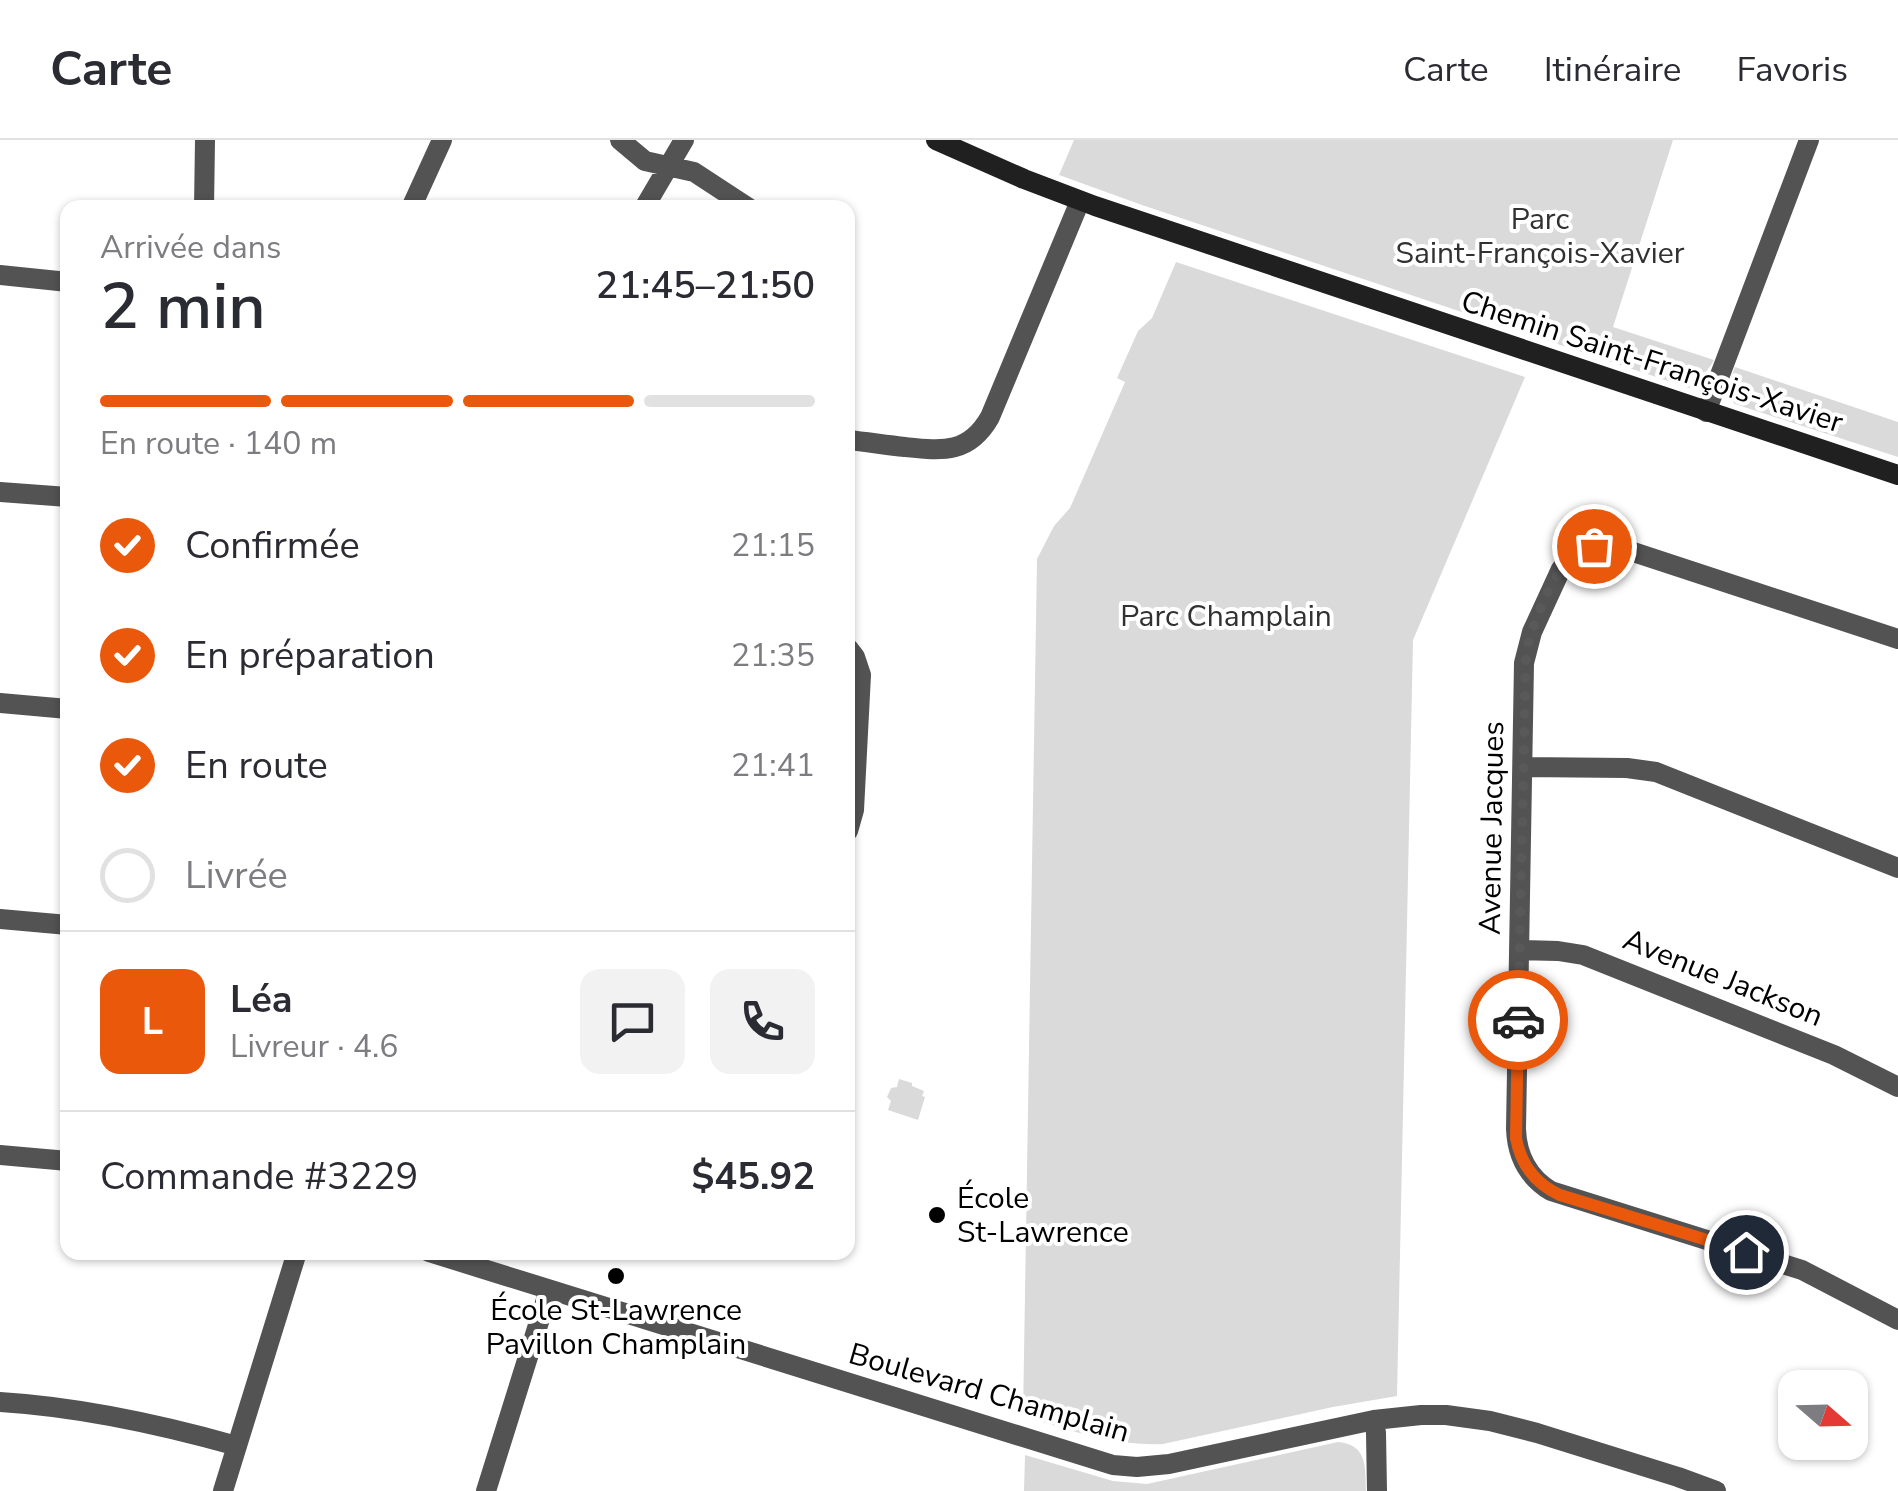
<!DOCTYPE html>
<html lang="fr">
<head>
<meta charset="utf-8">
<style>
	:root { --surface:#fff; --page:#f2f2f3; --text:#2b2b33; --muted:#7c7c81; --line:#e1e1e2; --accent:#ea580c }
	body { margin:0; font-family:"Nunito Sans",sans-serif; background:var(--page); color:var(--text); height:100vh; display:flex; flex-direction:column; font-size:38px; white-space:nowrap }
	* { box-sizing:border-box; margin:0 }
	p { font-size:32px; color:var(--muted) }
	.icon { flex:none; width:55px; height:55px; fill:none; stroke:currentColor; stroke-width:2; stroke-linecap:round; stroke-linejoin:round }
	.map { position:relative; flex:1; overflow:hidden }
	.details { position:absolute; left:60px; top:60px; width:795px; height:1060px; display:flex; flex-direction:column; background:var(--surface); border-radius:20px; box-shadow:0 2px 8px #0004 }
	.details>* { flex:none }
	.needle { width:65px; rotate:110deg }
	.controls { position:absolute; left:1778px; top:1230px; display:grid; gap:20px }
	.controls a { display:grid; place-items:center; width:90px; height:90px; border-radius:20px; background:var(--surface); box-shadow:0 2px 8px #0004; font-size:50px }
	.pin { position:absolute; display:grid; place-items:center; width:85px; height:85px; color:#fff; margin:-42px; border:5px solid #fff; border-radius:50%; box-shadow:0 2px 10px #0007 }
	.courier { position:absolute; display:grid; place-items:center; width:100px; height:100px; margin:-50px; border:8px solid #ea580c; border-radius:50%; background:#fff; color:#222; box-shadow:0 2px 12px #0007 }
	.summary em { font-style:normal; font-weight:600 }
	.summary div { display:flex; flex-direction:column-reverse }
	.summary { display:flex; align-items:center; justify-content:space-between; height:170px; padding:0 40px }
	h1 { font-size:65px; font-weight:600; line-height:75px }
	.bar { display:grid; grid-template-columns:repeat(4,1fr); gap:15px 10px; align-content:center; height:120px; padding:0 40px }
	.bar i { height:12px; border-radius:8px; background:var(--line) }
	.bar .on { background:var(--accent) }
	.bar p { grid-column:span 4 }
	.line { display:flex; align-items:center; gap:25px; padding:0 40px; border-top:2px solid var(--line) }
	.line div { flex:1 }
	.round { display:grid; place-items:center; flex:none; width:105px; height:105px; border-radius:20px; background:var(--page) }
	ol { padding:0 40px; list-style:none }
	li { display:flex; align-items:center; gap:30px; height:110px }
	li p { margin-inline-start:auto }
	li .icon { padding:10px; border-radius:50%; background:var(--accent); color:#fff; stroke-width:4 }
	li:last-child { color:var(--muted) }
	li i { width:55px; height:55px; border:5px solid var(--line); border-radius:50% }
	header { display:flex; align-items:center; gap:60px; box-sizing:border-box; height:140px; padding:0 50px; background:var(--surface); border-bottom:2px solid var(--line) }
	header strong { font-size:48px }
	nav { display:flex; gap:55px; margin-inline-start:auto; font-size:35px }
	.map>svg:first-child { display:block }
	.green { fill:#dadada }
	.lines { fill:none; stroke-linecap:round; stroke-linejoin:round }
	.street { stroke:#535353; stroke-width:20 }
	.secondary { stroke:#202020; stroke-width:20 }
	.done { stroke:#595959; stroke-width:10; stroke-dasharray:0 18 }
	.route { stroke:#ea580c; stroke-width:12 }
	.poi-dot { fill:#000; stroke:#fff; stroke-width:4 }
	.labels { text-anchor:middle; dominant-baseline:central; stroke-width:8; stroke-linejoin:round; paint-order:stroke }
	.park-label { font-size:30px; fill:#313131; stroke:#fff }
	.street-label { font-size:30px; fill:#000; stroke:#fff }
	.poi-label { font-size:30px; fill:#000; stroke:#fff; text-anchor:start }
</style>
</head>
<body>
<header>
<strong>Carte</strong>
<nav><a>Carte</a><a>Itinéraire</a><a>Favoris</a></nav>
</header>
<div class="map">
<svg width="1898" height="1351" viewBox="0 0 1898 1351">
	<rect width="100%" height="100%" fill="#fff"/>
	<path class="green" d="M 1074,0 L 1673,0 L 1613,187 L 1714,220 C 1709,229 1704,233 1700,243 L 1689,248 L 1142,65 L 1059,35 Z
		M 1176,122 L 1525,237 L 1413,500 L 1397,1256 L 1333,1267 L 1163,1304 C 1113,1306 1070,1290 1023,1276 L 1037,419 L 1054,386 L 1070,368 L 1125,242 L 1117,238 L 1138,191 L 1152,178 Z
		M 1735,227 L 1898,282 L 1898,317 L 1735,264 L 1729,258 L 1733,241 L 1731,237 Z
		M 899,939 L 912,943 L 912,946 L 924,951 L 922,956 L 925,957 L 918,980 L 888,970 L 891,961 L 887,957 L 891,948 L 897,947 Z
		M 1338,1302 C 1368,1305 1365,1327 1366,1351 L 1024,1351 L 1025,1315 L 1113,1341 L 1147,1344 Z"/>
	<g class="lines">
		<path class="street" d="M 620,0 L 645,21 L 694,32 L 749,68
			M 204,68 L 205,0
			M 411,68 L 442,0
			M 644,68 L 684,0
			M 0,135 L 68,142
			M 1706,272 L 1809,0
			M 848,300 C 867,302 886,305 905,307 C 943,311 969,314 990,277 L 1080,61
			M 0,352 L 68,357
			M 1898,499 L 1612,405 C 1591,405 1575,413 1561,429 L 1532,492 L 1524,523 L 1516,989 C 1517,1016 1528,1037 1551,1051 L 1802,1130 L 1898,1180
			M 848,508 L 855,517 L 861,535 L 854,670 L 848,691
			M 0,563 L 68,569
			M 1523,627 L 1627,628 L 1656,632 L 1898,728
			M 0,779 L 68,785
			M 1519,810 L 1558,811 L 1583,815 L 1834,915 L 1898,947
			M 0,1015 L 68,1021
			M 429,1112 L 1113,1325 L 1137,1327 L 1169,1324 L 1374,1280 L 1421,1275 L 1446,1275 L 1490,1281 L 1537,1293 L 1678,1337 L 1716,1351
			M 0,1262 C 81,1267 159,1284 237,1306
			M 1374,1280 L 1376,1293 L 1377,1351
			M 223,1351 L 297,1112
			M 486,1351 L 549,1150"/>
		<path class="secondary" d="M 936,0 L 1024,39 L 1095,66 L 1898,335"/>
	</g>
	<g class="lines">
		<path class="done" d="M 1518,880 L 1526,512 C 1532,487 1549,442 1566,424 C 1574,416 1583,411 1594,406"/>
		<path class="route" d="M 1518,880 L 1516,998 C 1521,1026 1536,1044 1560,1055 L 1746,1112"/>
	</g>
	<g class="poi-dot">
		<circle cx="937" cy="1075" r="10"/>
		<circle cx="616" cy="1136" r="10"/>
	</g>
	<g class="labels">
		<g class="park-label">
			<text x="1540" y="79">Parc<tspan x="1540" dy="34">Saint-François-Xavier</tspan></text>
			<text x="1226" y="476">Parc Champlain</text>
		</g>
		<g class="street-label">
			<text transform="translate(1652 222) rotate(18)">Chemin Saint-François-Xavier</text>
			<text transform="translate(1492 688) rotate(-89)">Avenue Jacques</text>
			<text transform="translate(1723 838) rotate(22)">Avenue Jackson</text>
			<text transform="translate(989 1253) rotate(16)">Boulevard Champlain</text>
		</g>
		<g class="poi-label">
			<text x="957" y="1058">École<tspan x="957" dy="34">St-Lawrence</tspan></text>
			<text x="616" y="1170" text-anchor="middle">École St-Lawrence<tspan x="616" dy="34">Pavillon Champlain</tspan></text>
		</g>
	</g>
</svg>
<div class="controls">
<a><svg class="needle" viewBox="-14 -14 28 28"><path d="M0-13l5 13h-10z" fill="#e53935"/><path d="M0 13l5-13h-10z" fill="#7c7c81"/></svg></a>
</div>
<div class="pin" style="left:1594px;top:406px;background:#ea580c"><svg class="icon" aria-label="bag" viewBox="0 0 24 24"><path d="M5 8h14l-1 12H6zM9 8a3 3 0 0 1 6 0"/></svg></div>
<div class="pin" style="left:1746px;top:1112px;background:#1f2937"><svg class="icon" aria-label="home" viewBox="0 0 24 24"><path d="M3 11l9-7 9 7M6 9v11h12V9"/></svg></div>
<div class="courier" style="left:1518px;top:880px"><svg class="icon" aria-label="car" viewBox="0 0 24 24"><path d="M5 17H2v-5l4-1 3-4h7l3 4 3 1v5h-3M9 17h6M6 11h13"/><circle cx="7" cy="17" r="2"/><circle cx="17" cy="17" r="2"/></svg></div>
<section class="details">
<div class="summary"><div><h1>2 min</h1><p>Arrivée dans</p></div><em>21:45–21:50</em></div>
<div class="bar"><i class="on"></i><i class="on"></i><i class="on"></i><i></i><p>En route · 140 m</p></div>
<ol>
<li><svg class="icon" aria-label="check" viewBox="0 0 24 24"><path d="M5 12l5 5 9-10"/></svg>Confirmée<p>21:15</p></li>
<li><svg class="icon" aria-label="check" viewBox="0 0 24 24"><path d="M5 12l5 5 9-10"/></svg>En préparation<p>21:35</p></li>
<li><svg class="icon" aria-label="check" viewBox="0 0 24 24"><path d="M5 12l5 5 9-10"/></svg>En route<p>21:41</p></li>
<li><i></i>Livrée</li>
</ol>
<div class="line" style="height:180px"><b class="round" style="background:var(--accent);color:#fff">L</b><div><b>Léa</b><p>Livreur · 4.6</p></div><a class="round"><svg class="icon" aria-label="chat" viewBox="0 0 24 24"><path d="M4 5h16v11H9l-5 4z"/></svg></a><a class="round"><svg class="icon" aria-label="phone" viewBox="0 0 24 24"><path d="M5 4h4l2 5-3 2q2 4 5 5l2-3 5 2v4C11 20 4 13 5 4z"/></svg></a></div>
<div class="line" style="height:130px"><div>Commande #3229</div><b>$45.92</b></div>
</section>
</div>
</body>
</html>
